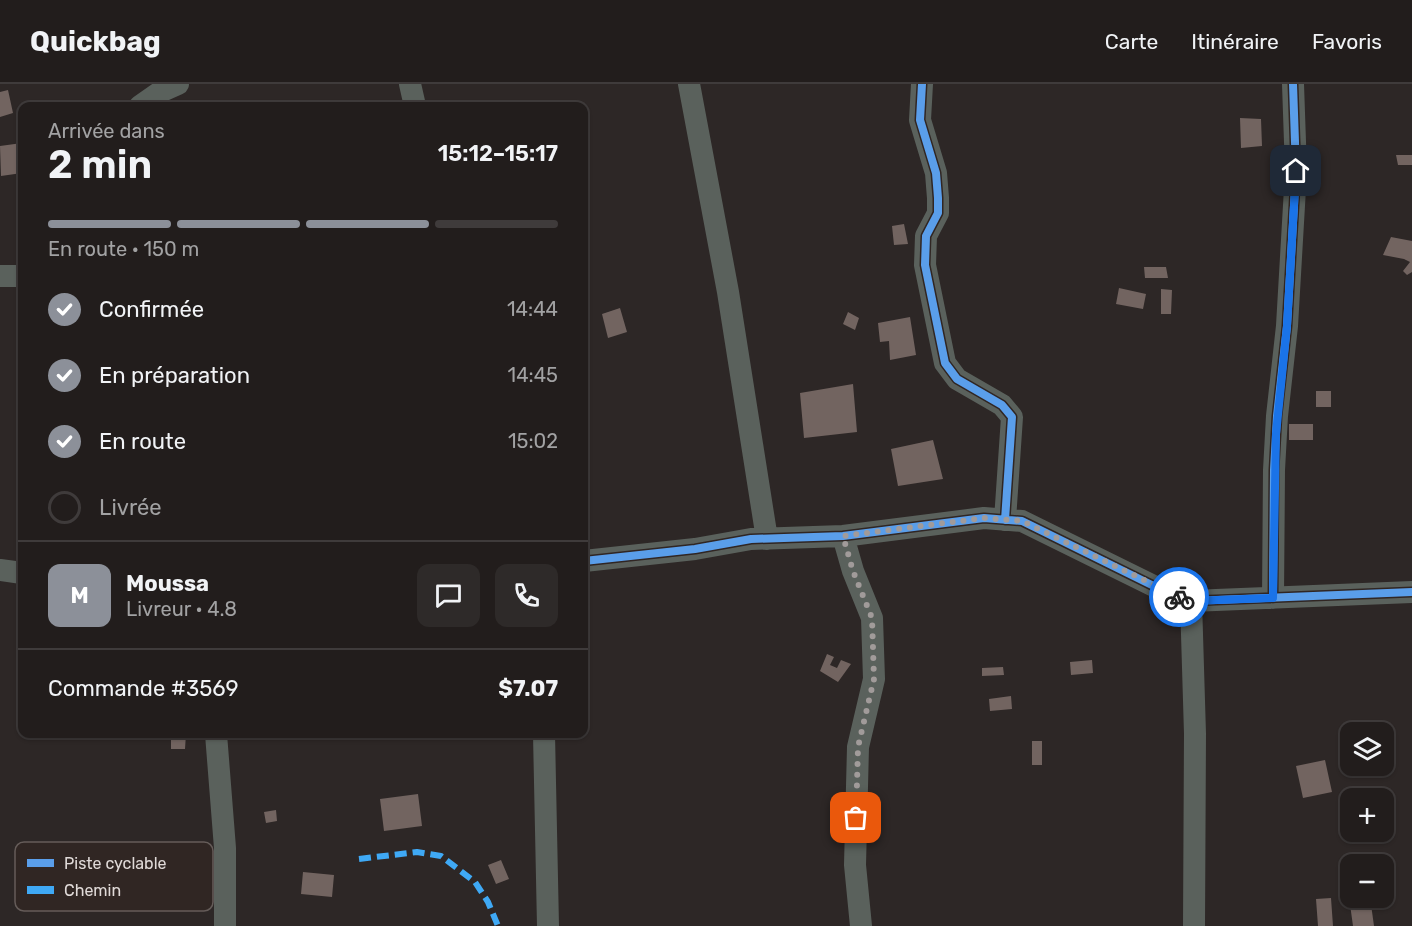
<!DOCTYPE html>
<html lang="fr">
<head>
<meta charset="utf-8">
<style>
	:root { --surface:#221d1c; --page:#2e2a29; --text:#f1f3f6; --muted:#a2a2a3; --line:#3f3b3b; --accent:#8c9099 }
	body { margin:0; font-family:Rubik,sans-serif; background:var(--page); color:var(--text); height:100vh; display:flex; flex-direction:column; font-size:22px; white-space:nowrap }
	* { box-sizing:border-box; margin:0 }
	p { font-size:20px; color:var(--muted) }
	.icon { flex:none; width:33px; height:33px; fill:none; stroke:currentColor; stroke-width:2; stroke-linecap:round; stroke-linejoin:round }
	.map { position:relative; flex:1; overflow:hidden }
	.drawer { position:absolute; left:18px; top:18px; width:570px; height:636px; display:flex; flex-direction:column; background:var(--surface); border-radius:12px; box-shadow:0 2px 4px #0004,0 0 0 2px var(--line) }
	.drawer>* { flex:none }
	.buttons { position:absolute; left:1340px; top:638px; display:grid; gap:12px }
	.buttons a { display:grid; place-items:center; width:54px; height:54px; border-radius:12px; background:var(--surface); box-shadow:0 2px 4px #0004,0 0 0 2px var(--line); font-size:30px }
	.pin { position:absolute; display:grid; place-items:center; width:51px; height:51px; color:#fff; margin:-26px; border-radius:12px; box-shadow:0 3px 9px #0006 }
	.courier { position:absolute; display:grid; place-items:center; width:60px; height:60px; margin:-30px; border:4px solid #1a73e8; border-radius:50%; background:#fff; color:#222; box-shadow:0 2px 8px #0007 }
	.headline em { font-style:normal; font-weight:600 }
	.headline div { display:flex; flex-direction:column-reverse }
	.headline { display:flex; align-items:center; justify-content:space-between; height:102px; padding:0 30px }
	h1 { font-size:39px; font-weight:600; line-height:45px }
	.bar { display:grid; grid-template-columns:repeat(4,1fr); gap:9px 6px; align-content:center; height:72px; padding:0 30px }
	.bar i { height:8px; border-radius:4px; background:var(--line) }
	.bar .current { background:var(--accent) }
	.bar p { grid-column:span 4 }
	.line { display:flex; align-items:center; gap:15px; padding:0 30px; border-top:2px solid var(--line) }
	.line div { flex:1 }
	.round { display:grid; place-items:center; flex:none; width:63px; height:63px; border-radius:12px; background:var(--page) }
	ol { padding:0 30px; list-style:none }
	li { display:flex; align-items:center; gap:18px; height:66px }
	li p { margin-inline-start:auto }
	li .icon { padding:6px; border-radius:50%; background:var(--accent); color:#fff; stroke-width:4 }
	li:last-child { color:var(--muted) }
	li i { width:33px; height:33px; border:3px solid var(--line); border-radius:50% }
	header { display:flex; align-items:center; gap:36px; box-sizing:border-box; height:84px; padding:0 30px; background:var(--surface); border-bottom:2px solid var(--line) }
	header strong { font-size:28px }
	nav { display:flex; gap:33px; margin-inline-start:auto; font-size:21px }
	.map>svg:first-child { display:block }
	.building { fill:#726460 }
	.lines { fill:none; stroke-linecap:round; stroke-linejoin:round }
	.minor { stroke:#5a615c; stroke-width:22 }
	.quiet { stroke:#3fa9f5; stroke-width:6; stroke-dasharray:12 6; stroke-linecap:butt }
	.cycleway-casing { stroke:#302623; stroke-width:11 }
	.cycleway { stroke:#5a9eea; stroke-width:8 }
	.done { stroke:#a19b9a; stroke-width:6; stroke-dasharray:0 10.8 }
	.route { stroke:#1a73e8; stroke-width:8 }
	.key { fill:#302623; stroke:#655c59; stroke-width:1.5 }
	.key-label { font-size:16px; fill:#e0dad8 }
</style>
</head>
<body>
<header>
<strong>Quickbag</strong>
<nav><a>Carte</a><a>Itinéraire</a><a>Favoris</a></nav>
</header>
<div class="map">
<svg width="1412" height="842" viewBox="0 0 1412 842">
	<rect width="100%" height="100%" fill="#2d2726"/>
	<path class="building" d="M 8,6 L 13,29 L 0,33 L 0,8 Z
		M 1240,34 L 1261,35 L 1262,62 L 1241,64 Z
		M 22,59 L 22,89 L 1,92 L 0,62 Z
		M 1396,71 L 1412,71 L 1412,81 L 1398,81 Z
		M 904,140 L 908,160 L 894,161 L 892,142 Z
		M 1391,153 L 1412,157 L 1412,188 L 1407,191 L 1403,187 L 1410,178 L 1404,175 L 1383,171 Z
		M 1144,183 L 1166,183 L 1168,194 L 1145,194 Z
		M 1119,204 L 1146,210 L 1143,225 L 1116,220 Z
		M 1161,205 L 1172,206 L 1171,230 L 1161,230 Z
		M 620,224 L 627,248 L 608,254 L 602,230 Z
		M 848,228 L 859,234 L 855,246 L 843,240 Z
		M 910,233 L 916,271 L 890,276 L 889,257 L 880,258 L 878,239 Z
		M 853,300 L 857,348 L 804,354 L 800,309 Z
		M 1316,307 L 1331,307 L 1331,323 L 1316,323 Z
		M 1289,340 L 1313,340 L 1313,356 L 1289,356 Z
		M 933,356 L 943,395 L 898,402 L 891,365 Z
		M 827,570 L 834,573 L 830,581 L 837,584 L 841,576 L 851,580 L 838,598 L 820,587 Z
		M 1092,576 L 1093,589 L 1071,591 L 1070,578 Z
		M 1003,583 L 1004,591 L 982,592 L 982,584 Z
		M 1011,612 L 1012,625 L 990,627 L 989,615 Z
		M 171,650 L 186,650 L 185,665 L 171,665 Z
		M 1032,657 L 1042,657 L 1042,681 L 1032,681 Z
		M 1325,676 L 1332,708 L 1303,714 L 1296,682 Z
		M 418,710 L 422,742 L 384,747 L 380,715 Z
		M 276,726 L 277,737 L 266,739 L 264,728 Z
		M 501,776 L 509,795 L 496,800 L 488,781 Z
		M 303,788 L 334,791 L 332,813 L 301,810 Z
		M 1349,813 L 1370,813 L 1374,842 L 1353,842 Z
		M 1331,814 L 1333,842 L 1318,842 L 1316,815 Z"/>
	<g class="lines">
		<path class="minor" d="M 410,0 L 415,22
			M 689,0 L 728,208 L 767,455
			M 922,0 L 920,36 L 936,89 L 938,114 L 938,129 L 926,152 L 925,181 L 945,279 L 957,295 L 1002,321 L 1012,333 L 1005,436
			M 140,22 L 160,8 L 178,0
			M 0,192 L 22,192
			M 843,452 L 853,487 L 872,534 L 874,595 L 858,663 L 855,781 L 861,842
			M 584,477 L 695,465 L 751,455 L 843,452 L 984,434 L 1022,437 L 1172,511 L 1191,517 L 1412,508
			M 0,486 L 22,489
			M 1273,514 L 1274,386 L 1277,332 L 1287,242 L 1296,87 L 1293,0
			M 1191,517 L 1195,650 L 1194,842
			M 216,650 L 225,764 L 225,842
			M 544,650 L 548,842"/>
		<path class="quiet" d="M 359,775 L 417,768 L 441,772 L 475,798 L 488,818 L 498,842"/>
		<defs>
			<path id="cycleway" d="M 922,0 L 920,36 L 936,89 L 938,114 L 938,129 L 926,152 L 925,181 L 945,279 L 957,295 L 1002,321 L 1012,333 L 1005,436
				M 584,477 L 695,465 L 751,455 L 843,452 L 984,434 L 1022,437 L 1172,511 L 1191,517 L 1412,508
				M 1273,514 L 1274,386 L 1277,332 L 1287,242 L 1296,87 L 1293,0"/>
		</defs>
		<use href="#cycleway" class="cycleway-casing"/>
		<use href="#cycleway" class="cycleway"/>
	</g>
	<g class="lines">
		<path class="done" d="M 856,734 L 858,663 L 874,595 L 872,534 L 853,487 L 843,452 L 984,434 L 1022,437 L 1179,513"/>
		<path class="route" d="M 1179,513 L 1191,517 L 1273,514 L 1276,350 L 1287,242 L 1296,87"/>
	</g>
	<rect x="15" y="758" width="198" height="69" rx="9" class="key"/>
	<rect x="27" y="775" width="27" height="8" fill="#5a9eea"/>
	<rect x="27" y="802" width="27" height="8" fill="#3fa9f5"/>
	<g class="key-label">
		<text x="64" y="785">Piste cyclable</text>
		<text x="64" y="812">Chemin</text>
	</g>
</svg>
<div class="buttons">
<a><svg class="icon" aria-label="layers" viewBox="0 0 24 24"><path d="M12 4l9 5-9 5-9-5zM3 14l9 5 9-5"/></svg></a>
<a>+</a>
<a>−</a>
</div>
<div class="pin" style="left:856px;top:734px;background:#ea580c"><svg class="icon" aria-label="bag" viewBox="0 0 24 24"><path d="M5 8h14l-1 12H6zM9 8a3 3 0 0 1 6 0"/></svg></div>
<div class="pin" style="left:1296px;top:87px;background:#1f2937"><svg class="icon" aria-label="home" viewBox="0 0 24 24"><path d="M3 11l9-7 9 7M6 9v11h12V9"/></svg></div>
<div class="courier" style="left:1179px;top:513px"><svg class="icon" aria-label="bike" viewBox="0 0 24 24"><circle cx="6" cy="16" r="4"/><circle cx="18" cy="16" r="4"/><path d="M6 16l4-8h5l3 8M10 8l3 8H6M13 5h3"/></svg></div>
<section class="drawer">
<div class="headline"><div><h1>2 min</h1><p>Arrivée dans</p></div><em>15:12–15:17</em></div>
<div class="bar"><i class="current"></i><i class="current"></i><i class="current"></i><i></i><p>En route · 150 m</p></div>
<ol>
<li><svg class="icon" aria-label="check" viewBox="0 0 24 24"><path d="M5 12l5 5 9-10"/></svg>Confirmée<p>14:44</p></li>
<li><svg class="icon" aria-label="check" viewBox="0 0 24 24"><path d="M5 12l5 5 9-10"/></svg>En préparation<p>14:45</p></li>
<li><svg class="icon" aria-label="check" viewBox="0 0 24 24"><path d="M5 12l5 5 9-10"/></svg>En route<p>15:02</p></li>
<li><i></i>Livrée</li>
</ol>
<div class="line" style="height:108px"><b class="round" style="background:var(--accent);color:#fff">M</b><div><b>Moussa</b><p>Livreur · 4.8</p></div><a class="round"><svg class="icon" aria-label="chat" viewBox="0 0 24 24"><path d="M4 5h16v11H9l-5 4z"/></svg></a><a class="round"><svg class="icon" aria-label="phone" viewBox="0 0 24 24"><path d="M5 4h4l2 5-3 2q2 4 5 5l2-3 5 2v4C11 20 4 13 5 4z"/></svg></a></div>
<div class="line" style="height:78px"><div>Commande #3569</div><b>$7.07</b></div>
</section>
</div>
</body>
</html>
